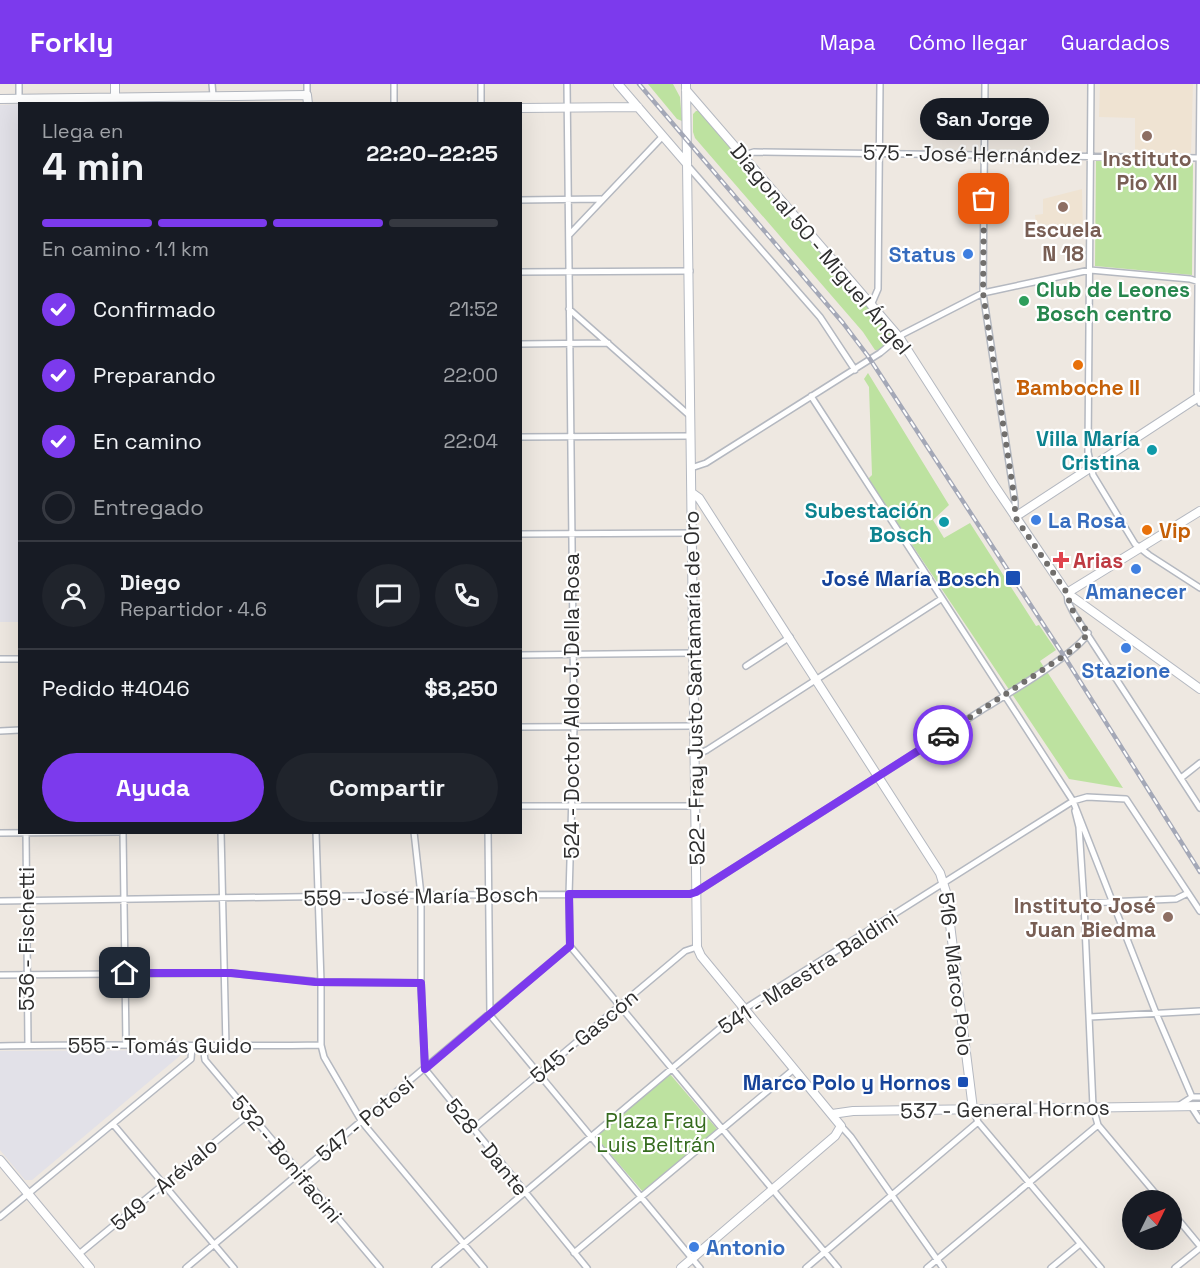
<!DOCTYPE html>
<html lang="es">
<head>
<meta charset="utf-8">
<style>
	:root { --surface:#171b24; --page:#20242c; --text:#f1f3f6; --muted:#9ea1a6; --line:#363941; --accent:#7c3aed }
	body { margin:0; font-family:"Space Grotesk",sans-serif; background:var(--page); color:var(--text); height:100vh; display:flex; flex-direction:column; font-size:22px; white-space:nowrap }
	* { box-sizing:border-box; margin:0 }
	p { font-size:20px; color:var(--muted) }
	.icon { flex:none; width:33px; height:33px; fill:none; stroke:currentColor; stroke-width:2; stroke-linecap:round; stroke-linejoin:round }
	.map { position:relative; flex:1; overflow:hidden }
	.panel { position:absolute; left:18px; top:18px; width:504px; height:732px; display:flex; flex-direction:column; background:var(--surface); border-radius:0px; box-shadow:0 6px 24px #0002 }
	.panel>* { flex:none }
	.needle { width:39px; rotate:47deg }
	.buttons { position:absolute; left:1122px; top:1106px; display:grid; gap:12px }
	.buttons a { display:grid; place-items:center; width:60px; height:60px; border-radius:50%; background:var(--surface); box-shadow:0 6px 24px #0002; font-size:30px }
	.pin { position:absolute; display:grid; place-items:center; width:51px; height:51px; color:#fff; margin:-26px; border-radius:12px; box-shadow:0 3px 9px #0006 }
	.courier { position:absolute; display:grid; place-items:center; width:60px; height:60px; margin:-30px; border:4px solid #7c3aed; border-radius:50%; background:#fff; color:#222; box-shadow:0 2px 8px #0007 }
	.bubble { position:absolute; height:42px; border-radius:21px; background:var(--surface); box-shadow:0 6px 24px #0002; font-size:20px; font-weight:700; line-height:42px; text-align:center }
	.head em { font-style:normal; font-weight:700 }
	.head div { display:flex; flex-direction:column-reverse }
	.head { display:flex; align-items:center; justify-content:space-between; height:102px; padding:0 24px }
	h1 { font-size:39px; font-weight:700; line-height:45px }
	.bar { display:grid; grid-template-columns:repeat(4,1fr); gap:9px 6px; align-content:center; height:72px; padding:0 24px }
	.bar i { height:8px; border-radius:4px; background:var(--line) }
	.bar .active { background:var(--accent) }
	.bar p { grid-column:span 4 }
	.line { display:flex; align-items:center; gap:15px; padding:0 24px; border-top:2px solid var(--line) }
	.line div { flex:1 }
	.round { display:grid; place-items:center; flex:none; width:63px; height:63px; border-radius:32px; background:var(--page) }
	ol { padding:0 24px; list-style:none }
	li { display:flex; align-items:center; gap:18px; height:66px }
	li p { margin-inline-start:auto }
	li .icon { padding:6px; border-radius:50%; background:var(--accent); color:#fff; stroke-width:4 }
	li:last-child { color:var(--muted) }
	li i { width:33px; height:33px; border:3px solid var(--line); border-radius:50% }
	.primary-button { display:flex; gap:12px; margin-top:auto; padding:12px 24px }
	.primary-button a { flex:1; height:69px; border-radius:36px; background:var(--accent); color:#fff; font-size:24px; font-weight:700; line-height:69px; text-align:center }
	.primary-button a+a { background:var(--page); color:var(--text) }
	header { display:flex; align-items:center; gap:36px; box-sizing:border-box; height:84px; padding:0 30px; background:var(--accent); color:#fff }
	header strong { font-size:28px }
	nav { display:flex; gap:33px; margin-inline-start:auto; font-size:21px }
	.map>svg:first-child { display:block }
	.industrial { fill:#e2e1e8 }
	.education { fill:#efe3d2 }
	.green { fill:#bde2a0 }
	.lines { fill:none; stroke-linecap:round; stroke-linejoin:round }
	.street-casing { stroke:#b4b8c0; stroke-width:8 }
	.secondary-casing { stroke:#b4b8c0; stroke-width:10 }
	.street { stroke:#fff; stroke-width:5 }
	.secondary { stroke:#fff; stroke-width:8 }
	.rail-casing { stroke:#a4a8b7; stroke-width:4.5 }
	.rail { stroke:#fff; stroke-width:2; stroke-dasharray:7; stroke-linecap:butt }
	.done { stroke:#716f6d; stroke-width:6; stroke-dasharray:0 10.8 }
	.route { stroke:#7c3aed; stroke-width:8 }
	.education-dot { fill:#8d6e63; stroke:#fff; stroke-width:2 }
	.shop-dot { fill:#3f7fe0; stroke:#fff; stroke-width:2 }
	.leisure-dot { fill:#2e9e5b; stroke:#fff; stroke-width:2 }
	.food-dot { fill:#e8710a; stroke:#fff; stroke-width:2 }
	.culture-dot { fill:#0f9aa8; stroke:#fff; stroke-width:2 }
	.health-dot { fill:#e0444e; stroke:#fff; stroke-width:2 }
	.transit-dot { fill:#1a4fb4; stroke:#fff; stroke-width:2 }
	.labels { text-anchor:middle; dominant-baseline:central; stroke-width:4.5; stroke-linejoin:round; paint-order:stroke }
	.street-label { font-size:21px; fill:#2e2e2e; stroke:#fff }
	.education-label { font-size:21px; font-weight:bold; fill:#785e54; stroke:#fff }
	.shop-label { font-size:21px; font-weight:bold; fill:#366cbe; stroke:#fff; text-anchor:start }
	.leisure-label { font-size:21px; font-weight:bold; fill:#27864d; stroke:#fff; text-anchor:start }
	.food-label { font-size:21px; font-weight:bold; fill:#c56008; stroke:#fff }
	.culture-label { font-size:21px; font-weight:bold; fill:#0d838f; stroke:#fff; text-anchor:end }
	.health-label { font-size:21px; font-weight:bold; fill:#be3a42; stroke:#fff; text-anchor:start }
	.transit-label { font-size:21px; font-weight:bold; fill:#164399; stroke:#fff; text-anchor:end }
	.park-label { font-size:21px; fill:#356b1e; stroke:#fff }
</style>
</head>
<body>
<header>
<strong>Forkly</strong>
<nav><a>Mapa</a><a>Cómo llegar</a><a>Guardados</a></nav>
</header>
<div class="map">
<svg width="1200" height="1184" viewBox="0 0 1200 1184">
	<rect width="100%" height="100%" fill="#eee8e1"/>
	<path class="industrial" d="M 19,20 L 20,538 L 0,538 L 0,21 Z
		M 181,966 L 182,970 L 32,1096 L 25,1096 L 0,1066 L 0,967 Z"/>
	<path class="education" d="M 1100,0 L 1193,0 L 1191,69 L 1135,69 L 1135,34 L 1099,33 Z
		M 1082,105 L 1083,146 L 1036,139 L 1035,131 L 1043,130 L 1043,115 Z"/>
	<path class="green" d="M 648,0 L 673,0 L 680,13 L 682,37 L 677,35 Z
		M 696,27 L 700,27 L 893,252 L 891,255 L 880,267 L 875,266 L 863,248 L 695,54 L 693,48 L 693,30 Z
		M 1096,77 L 1193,79 L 1192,191 L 1095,182 Z
		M 868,289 L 949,421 L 933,436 L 944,454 L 970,439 L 1036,542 L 1039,541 L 1056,566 L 1040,577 L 1123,704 L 1069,695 L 868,395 L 872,391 L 869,303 L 864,295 Z
		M 669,989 L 717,1045 L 643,1108 L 595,1052 Z"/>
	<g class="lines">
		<defs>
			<path id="street" d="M 19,0 L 19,14
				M 212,0 L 213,11
				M 394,0 L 394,20
				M 567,0 L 574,643 L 569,811 L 570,862 L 838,1184
				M 985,0 L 983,209 L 1015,418 L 1015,431
				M 1091,0 L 1088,368 L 1093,391 L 1135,460 L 1149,471 L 1200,504
				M 1200,0 L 1197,308 L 1200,319
				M 307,11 L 307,0
				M 481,20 L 481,0
				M 744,71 L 754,68 L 1200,74
				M 687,81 L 820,233 L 855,286
				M 520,116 L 601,115
				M 569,151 L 662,53
				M 520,188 L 690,187
				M 872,219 L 878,205 L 880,0
				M 569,225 L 689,331
				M 520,260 L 608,259
				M 811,312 L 1073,717 L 1156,929 L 1192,1013
				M 520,353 L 690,352
				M 691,384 L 706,379 L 880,269 L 903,250 L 983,209 L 1090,186 L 1190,195 L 1200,198
				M 520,450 L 692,449
				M 1067,509 L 1068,518 L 1074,530 L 1200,724
				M 520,571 L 692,569
				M 0,575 L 20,575
				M 746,582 L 790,553
				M 520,643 L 693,642
				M 0,647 L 20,646
				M 694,672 L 707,666 L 941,515
				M 1181,694 L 1200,679
				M 520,722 L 694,722
				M 1075,727 L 1079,743 L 1084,819 L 1093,1023 L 1098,1041 L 1161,1116
				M 26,748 L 28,961
				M 123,748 L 126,960
				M 221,748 L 226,962
				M 316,748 L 321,898 L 321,961 L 324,973 L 362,1038 L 484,1184
				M 414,748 L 421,811 L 421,899 L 425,985 L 587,1184
				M 488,748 L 490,931 L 700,1184
				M 0,749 L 119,748
				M 0,817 L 421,811 L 690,810 L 696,808 C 792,747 889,686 985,624 C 1006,611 1079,568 1088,549
				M 1084,819 L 1176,815 L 1188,809
				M 0,891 L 231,889 L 321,898 L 421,899
				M 1090,933 L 1200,927
				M 0,962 C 107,959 214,963 321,961
				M 203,962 L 205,976 L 380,1184
				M 1178,1022 L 1192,1013 L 1200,1013
				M 1191,1022 L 1200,1036
				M 973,1025 L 978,1038 L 1101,1184
				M 113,1040 L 234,1184
				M 841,1042 L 851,1053 L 943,1184
				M 473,1045 L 685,867 L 697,863
				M 1172,1128 L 1200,1162
				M 0,1133 L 191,975 L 192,962
				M 574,1169 L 794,985
				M 79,1170 L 249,1030
				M 186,1184 L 570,862
				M 435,1184 L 738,929 L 1073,717 L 1087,713 L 1126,715 L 1200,827
				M 806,1184 L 978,1038
				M 927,1184 L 1098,1041
				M 1051,1184 L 1080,1160
				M 1175,1184 L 1200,1164"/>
			<path id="secondary" d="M 115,0 L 115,13
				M 618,0 L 687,80
				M 686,6 L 899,253 L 994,401 L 1067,509 L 1200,605
				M 0,15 L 307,11 L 308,20
				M 520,24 L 638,23
				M 692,409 L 699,414 L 940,789 L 946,808 L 973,1025
				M 1015,433 L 1200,312
				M 1067,509 L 1200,427
				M 832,1030 L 853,1027 L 1200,1022
				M 0,1076 L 90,1184
				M 681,1184 L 835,1052 L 841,1042 L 701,872 L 697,863 L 686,0"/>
		</defs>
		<use href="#street" class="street-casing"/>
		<use href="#secondary" class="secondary-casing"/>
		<use href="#street" class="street"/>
		<use href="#secondary" class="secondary"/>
		<defs>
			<path id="rail" d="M 639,0 L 843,239 L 868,272 L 1064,572 L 1200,788"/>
		</defs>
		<use href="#rail" class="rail-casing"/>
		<use href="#rail" class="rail"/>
	</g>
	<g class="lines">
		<path class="done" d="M 943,651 L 1067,570 L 1081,559 L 1088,549 L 1071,524 L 1067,509 L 1015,433 L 1015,418 L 983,209 L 984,115"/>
		<path class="route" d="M 125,889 L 231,889 L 315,898 L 421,899 L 425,985 L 570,862 L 569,810 L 690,810 L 696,808 L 943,651"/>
	</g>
	<g class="education-dot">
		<circle cx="1147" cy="52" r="6"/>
		<circle cx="1063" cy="123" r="6"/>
		<circle cx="1168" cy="833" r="6"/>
	</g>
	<g class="shop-dot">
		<circle cx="968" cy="170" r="6"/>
		<circle cx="1036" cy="436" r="6"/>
		<circle cx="1136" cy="485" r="6"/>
		<circle cx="1126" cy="564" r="6"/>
		<circle cx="694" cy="1163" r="6"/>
	</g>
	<circle class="leisure-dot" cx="1024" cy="217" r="6"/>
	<g class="food-dot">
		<circle cx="1078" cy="281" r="6"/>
		<circle cx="1147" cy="446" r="6"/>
	</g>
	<g class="culture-dot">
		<circle cx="1152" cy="366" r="6"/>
		<circle cx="944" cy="438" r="6"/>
	</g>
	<path class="health-dot" d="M1058 467h6v6h6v6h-6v6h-6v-6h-6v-6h6z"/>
	<g class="transit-dot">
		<rect x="1005" y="486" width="16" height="16" rx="3"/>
		<rect x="957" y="992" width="12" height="12" rx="3"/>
	</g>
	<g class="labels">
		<g class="street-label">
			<text transform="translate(972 70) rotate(1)">575 - José Hernández</text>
			<text transform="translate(821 165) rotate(50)">Diagonal 50 - Miguel Ángel</text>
			<text transform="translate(694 604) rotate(-91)">522 - Fray Justo Santamaría de Oro</text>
			<text transform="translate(571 622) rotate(-90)">524 - Doctor Aldo J. Della Rosa</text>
			<text transform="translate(421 812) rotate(-1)">559 - José María Bosch</text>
			<text transform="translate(26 855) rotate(-90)">536 - Fischetti</text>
			<text transform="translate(808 888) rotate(-33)">541 - Maestra Baldini</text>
			<text transform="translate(956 890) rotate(83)">516 - Marco Polo</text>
			<text transform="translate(584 952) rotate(-40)">545 - Gascón</text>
			<text x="160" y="961">555 - Tomás Guido</text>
			<text transform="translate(1005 1025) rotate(-1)">537 - General Hornos</text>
			<text transform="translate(365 1035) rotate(-40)">547 - Potosí</text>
			<text transform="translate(487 1063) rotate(51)">528 - Dante</text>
			<text transform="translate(287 1075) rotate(50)">532 - Bonifacini</text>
			<text transform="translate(164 1100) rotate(-40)">549 - Arévalo</text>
		</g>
		<g class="education-label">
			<text x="1147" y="74">Instituto<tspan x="1147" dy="24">Pio XII</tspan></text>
			<text x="1063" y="145">Escuela<tspan x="1063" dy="24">N 18</tspan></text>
			<text x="1156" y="821" text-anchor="end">Instituto José<tspan x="1156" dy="24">Juan Biedma</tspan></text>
		</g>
		<g class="shop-label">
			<text x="956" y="170" text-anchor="end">Status</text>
			<text x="1048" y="436">La Rosa</text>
			<text x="1136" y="507" text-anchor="middle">Amanecer</text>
			<text x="1126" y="586" text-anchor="middle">Stazione</text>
			<text x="706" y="1163">Antonio</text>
		</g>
		<g class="leisure-label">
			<text x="1036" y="205">Club de Leones<tspan x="1036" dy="24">Bosch centro</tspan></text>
		</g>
		<g class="food-label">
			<text x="1078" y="303">Bamboche II</text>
			<text x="1159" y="446" text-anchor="start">Vip</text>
		</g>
		<g class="culture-label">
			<text x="1140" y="354">Villa María<tspan x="1140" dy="24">Cristina</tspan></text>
			<text x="932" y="426">Subestación<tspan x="932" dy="24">Bosch</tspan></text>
		</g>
		<g class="health-label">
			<text x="1073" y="476">Arias</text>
		</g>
		<g class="transit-label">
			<text x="1000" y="494">José María Bosch</text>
			<text x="951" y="998">Marco Polo y Hornos</text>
		</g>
		<g class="park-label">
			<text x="656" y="1036">Plaza Fray<tspan x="656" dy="24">Luis Beltrán</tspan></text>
		</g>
	</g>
</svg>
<div class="buttons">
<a><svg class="needle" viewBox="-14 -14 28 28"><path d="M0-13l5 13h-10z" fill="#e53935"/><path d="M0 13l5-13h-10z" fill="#9ea1a6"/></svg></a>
</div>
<div class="pin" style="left:984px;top:115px;background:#ea580c"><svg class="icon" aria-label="bag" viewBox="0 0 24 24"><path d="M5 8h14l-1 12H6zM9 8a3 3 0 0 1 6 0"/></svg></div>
<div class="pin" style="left:125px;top:889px;background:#1f2937"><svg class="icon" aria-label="home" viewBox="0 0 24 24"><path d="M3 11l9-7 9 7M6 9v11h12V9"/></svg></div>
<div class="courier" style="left:943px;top:651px"><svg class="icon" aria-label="car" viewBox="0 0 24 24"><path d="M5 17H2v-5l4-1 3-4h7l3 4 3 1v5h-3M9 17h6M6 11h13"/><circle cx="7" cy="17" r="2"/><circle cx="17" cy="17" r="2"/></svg></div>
<div class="bubble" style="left:920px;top:14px;width:129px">San Jorge</div>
<section class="panel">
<div class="head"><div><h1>4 min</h1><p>Llega en</p></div><em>22:20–22:25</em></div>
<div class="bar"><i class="active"></i><i class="active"></i><i class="active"></i><i></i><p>En camino · 1.1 km</p></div>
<ol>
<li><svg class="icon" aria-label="check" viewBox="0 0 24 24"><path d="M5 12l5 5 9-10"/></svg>Confirmado<p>21:52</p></li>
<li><svg class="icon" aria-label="check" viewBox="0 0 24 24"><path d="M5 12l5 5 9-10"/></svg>Preparando<p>22:00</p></li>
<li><svg class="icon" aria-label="check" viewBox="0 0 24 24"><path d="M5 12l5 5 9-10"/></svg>En camino<p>22:04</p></li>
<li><i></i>Entregado</li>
</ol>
<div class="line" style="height:108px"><a class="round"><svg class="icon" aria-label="person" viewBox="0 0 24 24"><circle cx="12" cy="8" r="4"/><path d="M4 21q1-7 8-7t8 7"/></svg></a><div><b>Diego</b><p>Repartidor · 4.6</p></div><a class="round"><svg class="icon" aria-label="chat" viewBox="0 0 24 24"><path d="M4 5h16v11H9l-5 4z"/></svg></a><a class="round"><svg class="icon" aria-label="phone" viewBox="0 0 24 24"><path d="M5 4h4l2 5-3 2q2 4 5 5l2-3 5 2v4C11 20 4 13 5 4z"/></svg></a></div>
<div class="line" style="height:78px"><div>Pedido #4046</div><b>$8,250</b></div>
<div class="primary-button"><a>Ayuda</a><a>Compartir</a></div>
</section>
</div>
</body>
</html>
